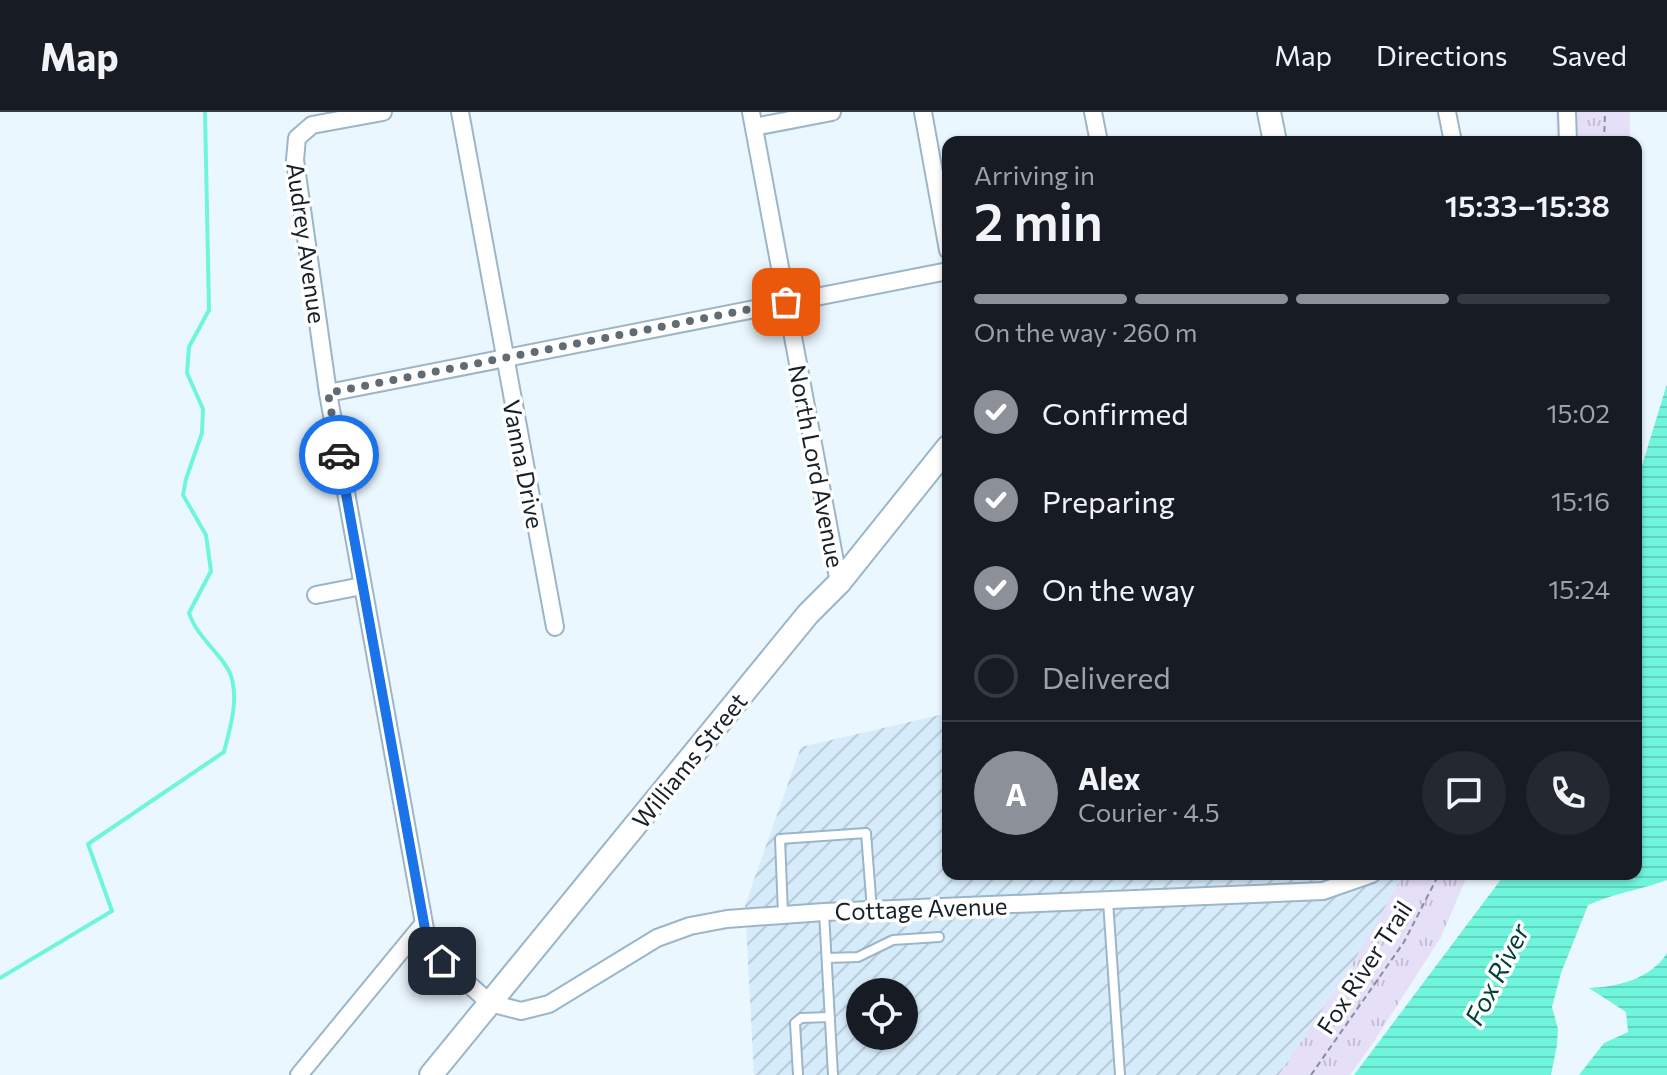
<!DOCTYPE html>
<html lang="en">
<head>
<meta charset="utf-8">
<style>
	:root { --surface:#171b24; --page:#242831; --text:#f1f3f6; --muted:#9ea1a6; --line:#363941; --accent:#8c9099 }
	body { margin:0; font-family:Commissioner,sans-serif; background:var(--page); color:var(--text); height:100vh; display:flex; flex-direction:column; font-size:30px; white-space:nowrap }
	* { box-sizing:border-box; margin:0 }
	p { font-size:26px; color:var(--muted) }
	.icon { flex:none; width:44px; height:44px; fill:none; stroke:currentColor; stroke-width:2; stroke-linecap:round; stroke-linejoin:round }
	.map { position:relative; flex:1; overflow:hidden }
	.drawer { position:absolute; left:942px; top:24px; width:700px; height:744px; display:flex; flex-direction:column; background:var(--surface); border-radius:16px; box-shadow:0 2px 6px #0004 }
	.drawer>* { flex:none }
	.buttons { position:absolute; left:846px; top:866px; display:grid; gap:16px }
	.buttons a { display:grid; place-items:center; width:72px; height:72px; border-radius:50%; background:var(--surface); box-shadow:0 2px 6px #0004; font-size:40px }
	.pin { position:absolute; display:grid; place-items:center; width:68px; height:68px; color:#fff; margin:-34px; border-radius:16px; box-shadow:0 4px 12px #0006 }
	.courier { position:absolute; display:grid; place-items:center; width:80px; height:80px; margin:-40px; border:6px solid #1a73e8; border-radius:50%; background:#fff; color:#222; box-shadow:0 2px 10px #0007 }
	.head em { font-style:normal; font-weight:600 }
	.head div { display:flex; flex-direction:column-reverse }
	.head { display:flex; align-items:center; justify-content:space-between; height:136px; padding:0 32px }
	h1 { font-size:52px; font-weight:600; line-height:60px }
	.bar { display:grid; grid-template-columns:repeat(4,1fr); gap:12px 8px; align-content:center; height:96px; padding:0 32px }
	.bar i { height:10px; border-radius:6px; background:var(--line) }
	.bar .selected { background:var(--accent) }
	.bar p { grid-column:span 4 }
	.line { display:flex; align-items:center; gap:20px; padding:0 32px; border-top:2px solid var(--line) }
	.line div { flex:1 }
	.round { display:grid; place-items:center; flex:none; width:84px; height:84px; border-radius:42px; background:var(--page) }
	ol { padding:0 32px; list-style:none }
	li { display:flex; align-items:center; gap:24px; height:88px }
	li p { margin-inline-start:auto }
	li .icon { padding:8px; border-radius:50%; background:var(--accent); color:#fff; stroke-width:4 }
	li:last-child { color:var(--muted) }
	li i { width:44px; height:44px; border:4px solid var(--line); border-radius:50% }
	header { display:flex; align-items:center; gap:48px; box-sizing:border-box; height:112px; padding:0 40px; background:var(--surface); border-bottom:2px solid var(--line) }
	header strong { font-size:38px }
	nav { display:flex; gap:44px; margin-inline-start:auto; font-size:28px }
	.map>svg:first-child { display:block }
	.industrial { fill:url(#industrial-furrows); fill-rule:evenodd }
	.park { fill:url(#park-tufts) }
	.water { fill:url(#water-rules) }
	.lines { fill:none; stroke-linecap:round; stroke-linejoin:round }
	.stream { stroke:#70f5dd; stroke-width:4 }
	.lane-casing { stroke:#9bb6c9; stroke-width:12 }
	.street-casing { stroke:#9bb6c9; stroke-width:20 }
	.secondary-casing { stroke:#9bb6c9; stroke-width:26 }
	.path { stroke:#859098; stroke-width:2; stroke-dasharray:6 4; stroke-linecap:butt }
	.lane { stroke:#fff; stroke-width:8 }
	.street { stroke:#fff; stroke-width:16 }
	.secondary { stroke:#fff; stroke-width:22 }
	.done { stroke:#616b73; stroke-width:8; stroke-dasharray:0 14.4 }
	.route { stroke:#1a73e8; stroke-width:10 }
	.labels { text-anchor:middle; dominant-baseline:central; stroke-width:7; stroke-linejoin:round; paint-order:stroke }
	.street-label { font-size:24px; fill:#162028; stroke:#fff }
	.water-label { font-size:26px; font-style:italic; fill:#004138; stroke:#fff }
</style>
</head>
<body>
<header>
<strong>Map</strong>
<nav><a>Map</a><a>Directions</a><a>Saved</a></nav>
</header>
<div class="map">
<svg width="1667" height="963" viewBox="0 0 1667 963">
	<defs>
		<pattern id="industrial-furrows" width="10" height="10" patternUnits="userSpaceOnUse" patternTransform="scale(2)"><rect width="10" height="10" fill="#d7ecfb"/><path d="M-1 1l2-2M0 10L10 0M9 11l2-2" fill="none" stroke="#b8cad7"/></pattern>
		<pattern id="park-tufts" width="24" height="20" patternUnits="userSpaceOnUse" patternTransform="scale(2)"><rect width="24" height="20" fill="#e6dff8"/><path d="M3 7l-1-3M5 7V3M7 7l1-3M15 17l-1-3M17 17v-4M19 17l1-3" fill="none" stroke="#c5bfd5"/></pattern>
		<pattern id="water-rules" width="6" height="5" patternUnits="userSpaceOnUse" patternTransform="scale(2)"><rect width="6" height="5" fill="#70f5dd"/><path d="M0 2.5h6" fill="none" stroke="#60d2be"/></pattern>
	</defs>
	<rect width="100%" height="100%" fill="#ebf7ff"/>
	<path class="industrial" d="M 948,601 L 948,762 L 1417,762 L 1279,963 L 754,963 L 745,793 L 801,635 ZM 860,880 L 904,880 L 904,924 L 860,924 Z"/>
	<path class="park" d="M 1556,0 L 1630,0 L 1630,30 L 1557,30 Z
		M 1404,762 L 1468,762 L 1441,825 L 1373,931 L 1350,963 L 1279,963 L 1351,854 Z"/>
	<path class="water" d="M 1667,272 L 1667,768 C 1640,778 1614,781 1588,793 L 1561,861 L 1552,895 L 1558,917 L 1557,933 L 1551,963 L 1354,963 L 1505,762 L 1636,762 L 1636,373 Z
		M 1667,841 L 1667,963 L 1579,963 L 1604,931 L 1628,920 L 1626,900 L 1589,876 C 1617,875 1651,867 1667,841 Z"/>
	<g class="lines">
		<path class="stream" d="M 0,866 L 112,799 L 88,732 L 224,640 C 230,616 239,589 231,564 C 225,545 197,526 189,501 L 211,459 L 206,423 L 183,383 L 186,367 L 202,321 L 203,297 L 187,261 L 189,235 L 209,198 L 205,0"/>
		<defs>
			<path id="lane" d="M 1108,789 L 1120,963
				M 824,800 L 833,963
				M 783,802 L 780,727 L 866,721 L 872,798
				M 827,846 L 858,845 L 893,828 L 939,825
				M 798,963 L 795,911 L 801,906 L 830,905"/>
			<path id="street" d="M 383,0 L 312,13 L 297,26 L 295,48 L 328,281 L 425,817 L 439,846 L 490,891 L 521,899 L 549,892 L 657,826 L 690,814 L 727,807 L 824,800 L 1323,779 L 1372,762
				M 460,0 L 555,515
				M 751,0 L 839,471
				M 923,0 L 948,138
				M 1093,0 L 1099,30
				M 1447,0 L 1453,30
				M 1567,0 L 1568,30
				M 754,15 L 832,0
				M 328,281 L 948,159
				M 316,483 L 362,474
				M 299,963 L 424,811"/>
			<path id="secondary" d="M 1269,0 L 1275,30
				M 431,963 L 808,502 L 839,471 L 948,335"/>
		</defs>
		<use href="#lane" class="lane-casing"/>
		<use href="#street" class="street-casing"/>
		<use href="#secondary" class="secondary-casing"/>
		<path class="path" d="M 1604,30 L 1605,0
			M 1311,963 L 1404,830 L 1439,762"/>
		<use href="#lane" class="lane"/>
		<use href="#street" class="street"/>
		<use href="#secondary" class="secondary"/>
	</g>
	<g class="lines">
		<path class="done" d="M 339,343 L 328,281 L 786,190"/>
		<path class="route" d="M 339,343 L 425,817 L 432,835 L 442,849"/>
	</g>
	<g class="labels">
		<g class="street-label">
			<text transform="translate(307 131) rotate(82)">Audrey Avenue</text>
			<text transform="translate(524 352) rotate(79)">Vanna Drive</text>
			<text transform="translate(817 354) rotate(79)">North Lord Avenue</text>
			<text transform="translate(689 648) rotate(-51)">Williams Street</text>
			<text transform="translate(921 796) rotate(-2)">Cottage Avenue</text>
			<text transform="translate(1364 855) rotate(-57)">Fox River Trail</text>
		</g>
		<g class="water-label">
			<text transform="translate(1496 862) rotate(-63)">Fox River</text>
		</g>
	</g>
</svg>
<div class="buttons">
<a><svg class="icon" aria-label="locate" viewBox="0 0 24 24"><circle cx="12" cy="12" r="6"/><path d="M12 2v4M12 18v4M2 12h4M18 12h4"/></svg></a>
</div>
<div class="pin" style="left:786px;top:190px;background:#ea580c"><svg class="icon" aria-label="bag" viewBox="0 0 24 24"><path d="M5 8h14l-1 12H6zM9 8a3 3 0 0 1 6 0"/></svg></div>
<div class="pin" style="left:442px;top:849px;background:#1f2937"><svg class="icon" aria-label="home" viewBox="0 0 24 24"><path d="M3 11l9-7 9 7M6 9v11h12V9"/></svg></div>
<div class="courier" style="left:339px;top:343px"><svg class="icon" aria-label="car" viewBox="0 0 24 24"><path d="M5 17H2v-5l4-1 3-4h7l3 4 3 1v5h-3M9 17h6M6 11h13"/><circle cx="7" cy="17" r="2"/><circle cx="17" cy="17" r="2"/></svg></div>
<section class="drawer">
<div class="head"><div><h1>2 min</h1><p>Arriving in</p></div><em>15:33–15:38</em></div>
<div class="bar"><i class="selected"></i><i class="selected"></i><i class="selected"></i><i></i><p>On the way · 260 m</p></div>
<ol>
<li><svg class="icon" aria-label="check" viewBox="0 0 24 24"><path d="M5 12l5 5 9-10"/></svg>Confirmed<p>15:02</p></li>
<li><svg class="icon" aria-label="check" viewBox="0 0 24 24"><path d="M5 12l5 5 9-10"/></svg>Preparing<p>15:16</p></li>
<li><svg class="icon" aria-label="check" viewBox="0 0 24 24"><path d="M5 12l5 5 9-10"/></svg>On the way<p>15:24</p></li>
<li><i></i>Delivered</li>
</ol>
<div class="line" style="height:144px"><b class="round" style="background:var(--accent);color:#fff">A</b><div><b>Alex</b><p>Courier · 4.5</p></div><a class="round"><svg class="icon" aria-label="chat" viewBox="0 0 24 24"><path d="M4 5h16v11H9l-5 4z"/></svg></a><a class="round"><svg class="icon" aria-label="phone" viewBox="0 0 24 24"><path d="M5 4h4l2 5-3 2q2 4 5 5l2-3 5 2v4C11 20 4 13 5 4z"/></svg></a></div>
</section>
</div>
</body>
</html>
